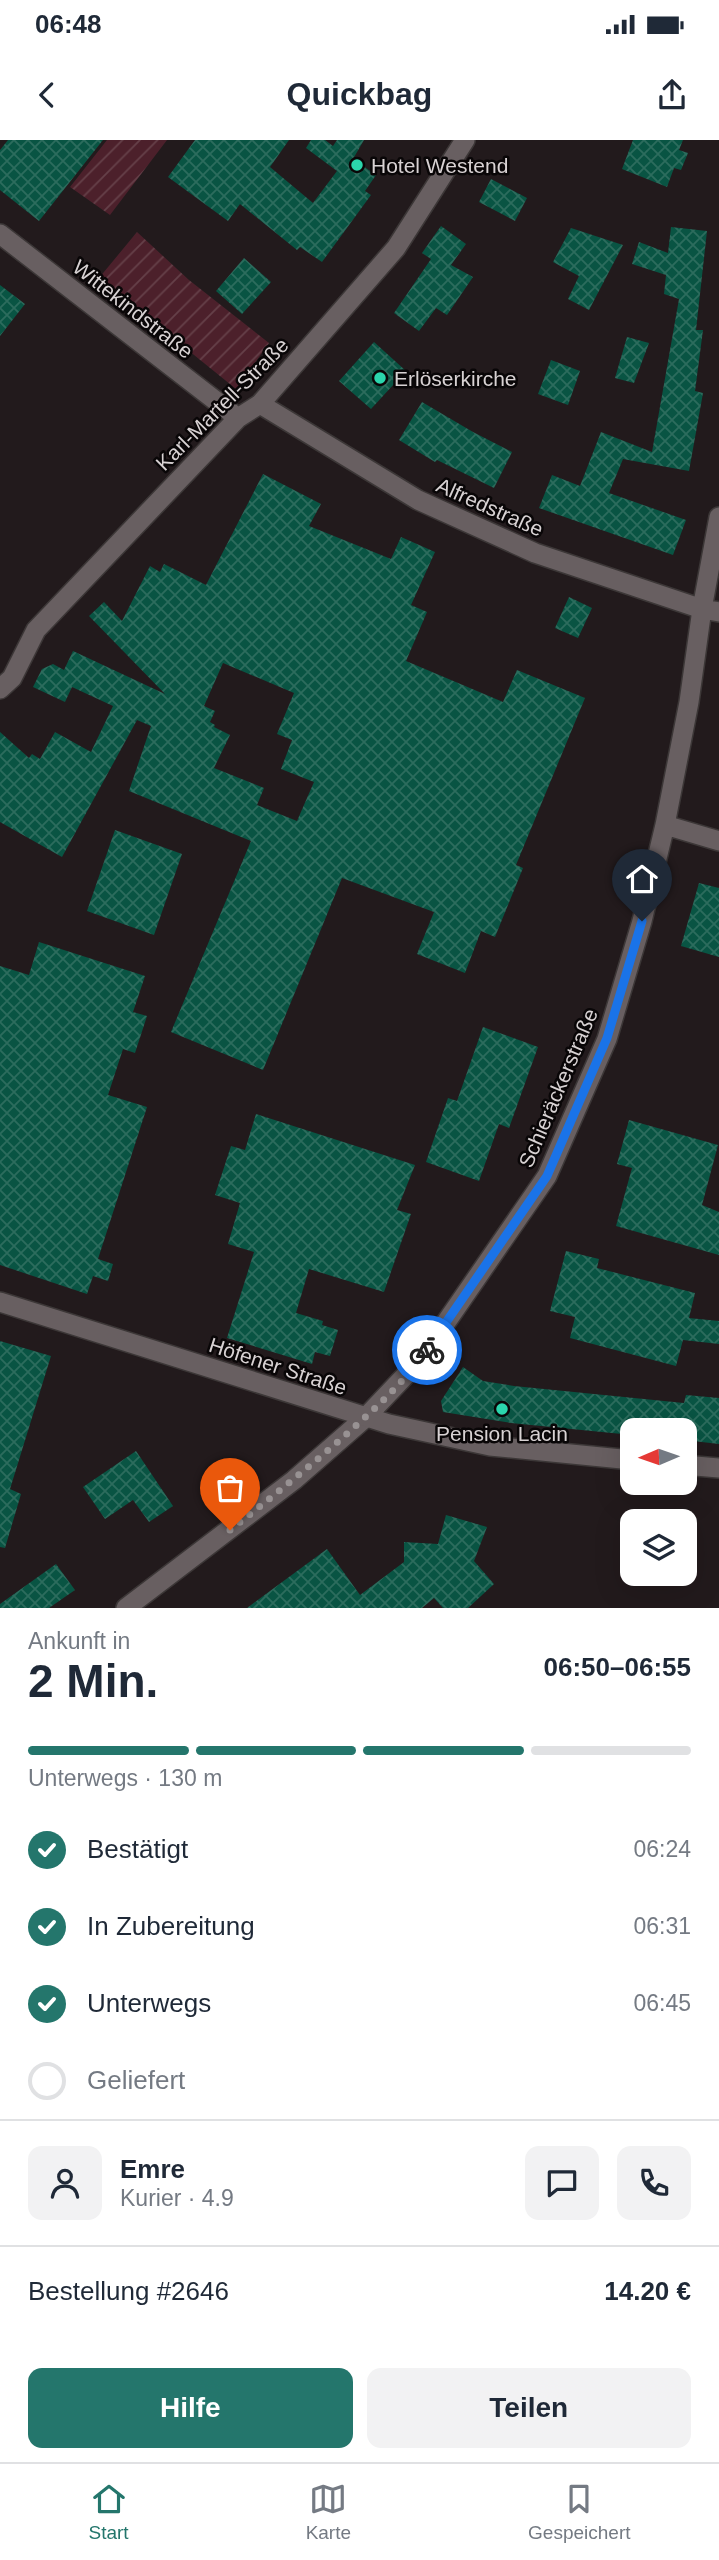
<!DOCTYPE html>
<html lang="de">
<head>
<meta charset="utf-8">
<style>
	:root { --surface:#fff; --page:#f2f2f3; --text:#1f2937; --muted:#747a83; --line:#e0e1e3; --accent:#24766c }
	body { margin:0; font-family:Arial,sans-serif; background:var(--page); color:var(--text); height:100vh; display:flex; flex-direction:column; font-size:26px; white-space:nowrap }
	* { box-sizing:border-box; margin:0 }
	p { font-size:23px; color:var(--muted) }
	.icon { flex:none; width:38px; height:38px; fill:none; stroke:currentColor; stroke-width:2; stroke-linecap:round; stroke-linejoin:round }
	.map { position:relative; height:1468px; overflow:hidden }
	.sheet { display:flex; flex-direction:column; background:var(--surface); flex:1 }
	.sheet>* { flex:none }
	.needle { width:46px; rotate:268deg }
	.tools { position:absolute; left:620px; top:1278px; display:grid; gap:14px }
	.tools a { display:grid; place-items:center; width:77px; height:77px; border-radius:14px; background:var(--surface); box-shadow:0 7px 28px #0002; font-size:35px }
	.pin { position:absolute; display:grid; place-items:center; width:60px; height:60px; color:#fff; margin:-72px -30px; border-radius:50% 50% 50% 0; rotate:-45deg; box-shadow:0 0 7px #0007 }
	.pin .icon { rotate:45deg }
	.courier { position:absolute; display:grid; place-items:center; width:70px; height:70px; margin:-35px; border:5px solid #1a73e8; border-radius:50%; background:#fff; color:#222; box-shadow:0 2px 9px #0007 }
	.summary em { font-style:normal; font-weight:600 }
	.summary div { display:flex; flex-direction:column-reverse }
	.summary { display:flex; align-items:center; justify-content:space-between; height:119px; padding:0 28px }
	h1 { font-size:46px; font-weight:600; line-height:52px }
	.bar { display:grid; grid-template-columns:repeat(4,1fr); gap:10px 7px; align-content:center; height:84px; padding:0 28px }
	.bar i { height:9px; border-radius:5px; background:var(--line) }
	.bar .current { background:var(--accent) }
	.bar p { grid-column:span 4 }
	.line { display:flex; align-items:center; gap:18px; padding:0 28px; border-top:2px solid var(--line) }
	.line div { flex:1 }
	.round { display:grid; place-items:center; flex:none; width:74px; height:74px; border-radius:14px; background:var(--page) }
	ol { padding:0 28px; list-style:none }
	li { display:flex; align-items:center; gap:21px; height:77px }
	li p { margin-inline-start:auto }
	li .icon { padding:7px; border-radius:50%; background:var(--accent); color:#fff; stroke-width:4 }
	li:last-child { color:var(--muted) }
	li i { width:38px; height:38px; border:4px solid var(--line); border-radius:50% }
	.button { display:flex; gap:14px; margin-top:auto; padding:14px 28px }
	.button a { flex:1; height:80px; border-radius:14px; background:var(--accent); color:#fff; font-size:28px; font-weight:600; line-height:80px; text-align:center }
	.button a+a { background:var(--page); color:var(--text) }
	.status { display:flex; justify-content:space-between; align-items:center; height:49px; padding:0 35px; background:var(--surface); direction:ltr }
	.status svg { height:19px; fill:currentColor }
	header { display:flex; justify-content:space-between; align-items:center; height:91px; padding:0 28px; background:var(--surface); font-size:32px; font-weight:600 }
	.tab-bar { display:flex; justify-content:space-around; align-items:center; height:98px; border-top:2px solid var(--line); background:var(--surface); font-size:19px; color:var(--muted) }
	.tab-bar a { display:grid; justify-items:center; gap:4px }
	.tab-bar .current { color:var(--accent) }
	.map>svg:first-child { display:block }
	.garden { fill:url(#garden-furrows) }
	.building { fill:url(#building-cross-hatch); fill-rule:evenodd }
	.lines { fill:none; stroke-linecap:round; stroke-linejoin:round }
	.minor-casing { stroke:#3c3737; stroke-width:22 }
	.tertiary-casing { stroke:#3c3737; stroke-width:22 }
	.secondary-casing { stroke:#3c3737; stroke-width:22 }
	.minor { stroke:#685f61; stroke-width:19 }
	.tertiary { stroke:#685f61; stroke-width:19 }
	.secondary { stroke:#685f61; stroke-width:19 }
	.done { stroke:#989293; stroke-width:7; stroke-dasharray:0 12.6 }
	.route { stroke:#1a73e8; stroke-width:9 }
	.poi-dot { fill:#2bd5ac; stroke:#090607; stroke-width:2.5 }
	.labels { text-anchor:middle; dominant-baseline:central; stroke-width:5; stroke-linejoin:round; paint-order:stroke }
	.poi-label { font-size:21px; fill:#d8d2d3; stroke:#090607; text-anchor:start }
	.street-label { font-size:21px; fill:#d8d2d3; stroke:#090607 }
</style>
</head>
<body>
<div class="status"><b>06:48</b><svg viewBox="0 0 49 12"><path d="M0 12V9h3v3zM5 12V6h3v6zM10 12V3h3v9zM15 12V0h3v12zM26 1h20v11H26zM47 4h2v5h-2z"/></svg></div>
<header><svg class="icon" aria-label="back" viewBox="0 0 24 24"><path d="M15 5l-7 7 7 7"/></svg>Quickbag<svg class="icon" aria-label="share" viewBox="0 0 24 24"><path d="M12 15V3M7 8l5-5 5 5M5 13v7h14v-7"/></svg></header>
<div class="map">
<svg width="719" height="1468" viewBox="0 0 719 1468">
	<defs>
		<pattern id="garden-furrows" width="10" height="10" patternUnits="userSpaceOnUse" patternTransform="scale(1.75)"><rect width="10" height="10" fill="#4c202b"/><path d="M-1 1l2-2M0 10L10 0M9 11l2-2" fill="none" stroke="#654049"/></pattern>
		<pattern id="building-cross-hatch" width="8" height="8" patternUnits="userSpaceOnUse" patternTransform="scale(1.75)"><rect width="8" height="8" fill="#095443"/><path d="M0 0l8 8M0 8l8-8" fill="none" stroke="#2c6c5d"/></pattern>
	</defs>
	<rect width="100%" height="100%" fill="#221a1c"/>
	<path class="garden" d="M 107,0 L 167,0 L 110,75 L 70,47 Z
		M 137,92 L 189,140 L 269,203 L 236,249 L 99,138 Z"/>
	<path class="building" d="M 8,0 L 103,0 L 39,81 L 0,50 L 0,10 Z
		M 195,0 L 289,0 L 270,27 L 313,63 L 337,31 L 306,8 L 311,0 L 325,0 L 333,6 L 337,0 L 364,0 L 353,19 L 376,35 L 365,51 L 371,55 L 322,122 L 300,107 L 297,110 L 240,64 L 228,81 L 168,37 Z
		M 633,0 L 683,0 L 679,10 L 688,13 L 681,30 L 674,28 L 667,47 L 622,29 Z
		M 491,39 L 527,58 L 515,81 L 479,62 Z
		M 441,86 L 466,104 L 451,125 L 473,137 L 447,175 L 436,168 L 419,191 L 394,173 L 431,119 L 422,113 Z
		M 671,87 L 707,91 L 696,190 L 703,190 L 695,251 L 703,253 L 689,331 L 623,319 L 609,353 L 686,380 L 673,415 L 539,368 L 552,335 L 580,346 L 601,292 L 652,312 L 679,159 L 664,154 L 666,135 L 632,124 L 639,102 L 668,113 Z
		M 571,88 L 623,105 L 589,170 L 568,159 L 579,136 L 553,122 Z
		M 244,118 L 271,142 L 242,174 L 216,151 Z
		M 0,145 L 25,164 L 0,196 Z
		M 627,197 L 649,203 L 634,243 L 615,238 Z
		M 374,202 L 406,231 L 371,269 L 339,241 Z
		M 551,220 L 580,231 L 568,265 L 538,254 Z
		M 422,262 L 473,292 L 512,312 L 494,348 L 437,320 L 435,322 L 399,300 Z
		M 263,334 L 321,364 L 309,386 L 391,419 L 401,397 L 435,412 L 411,465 L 427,472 L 406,521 L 503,562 L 517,530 L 585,558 L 516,725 L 523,728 L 495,797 L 481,791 L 465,833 L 417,814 L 434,772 L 342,738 L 263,930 L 171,892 L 251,701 L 129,651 L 151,586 L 137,580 L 62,717 L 0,682 L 0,592 L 29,618 L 32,614 L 40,619 L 55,592 L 91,612 L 113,566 L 72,547 L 65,562 L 33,547 L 42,529 L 53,524 L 64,530 L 73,511 L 165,554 L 89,476 L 104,462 L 122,481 L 150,426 L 160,432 L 164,424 L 206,445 ZM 223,523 L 294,553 L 277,594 L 292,600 L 281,629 L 314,642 L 297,681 L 257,665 L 264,648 L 214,628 L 230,595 L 214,587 L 215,585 L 210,582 L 215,571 L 204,566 Z
		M 569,457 L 592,468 L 578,498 L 555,488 Z
		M 115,690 L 182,714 L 154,795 L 87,771 Z
		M 699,743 L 719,748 L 719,817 L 681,806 Z
		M 39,802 L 145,836 L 133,872 L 147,876 L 135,913 L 123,909 L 108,955 L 147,967 L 98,1119 L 113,1124 L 108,1141 L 93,1136 L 87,1154 L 0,1125 L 0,826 L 29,835 Z
		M 483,887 L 538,907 L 509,988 L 499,984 L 479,1041 L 426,1022 L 448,958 L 457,961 Z
		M 256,974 L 415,1025 L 397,1070 L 411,1074 L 384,1152 L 309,1129 L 296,1173 L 323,1181 L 322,1185 L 338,1190 L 330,1216 L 315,1212 L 312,1224 L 227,1198 L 254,1112 L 228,1104 L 240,1063 L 215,1055 L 231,1006 L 245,1010 Z
		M 629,980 L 718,1005 L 702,1065 L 719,1072 L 719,1115 L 616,1086 L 632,1028 L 617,1024 Z
		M 566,1111 L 599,1119 L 597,1128 L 695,1153 L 689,1178 L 719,1181 L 719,1204 L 683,1200 L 676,1226 L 570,1198 L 575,1177 L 550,1171 Z
		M 0,1201 L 51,1216 L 10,1349 L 21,1354 L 5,1408 L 0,1407 Z
		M 463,1227 L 483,1241 L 514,1246 L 684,1263 L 686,1255 L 719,1258 L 719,1304 L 684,1300 L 684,1290 L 632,1290 L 632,1295 L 511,1283 L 443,1272 L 441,1261 Z
		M 136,1311 L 173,1366 L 149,1382 L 133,1360 L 105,1379 L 83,1347 Z
		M 446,1375 L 487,1387 L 474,1421 L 494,1444 L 468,1468 L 443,1468 L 434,1458 L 422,1468 L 247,1468 L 327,1409 L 360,1455 L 404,1422 L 404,1402 L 438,1404 Z
		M 56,1424 L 75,1450 L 49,1468 L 0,1468 L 0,1464 Z"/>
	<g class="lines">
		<defs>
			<path id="minor" d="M 0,94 L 238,278
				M 260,264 L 418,360 L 535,413 L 702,469 L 719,472
				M 0,549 L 12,538 L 36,490 L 238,278 L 260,264 L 396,108 L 465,0
				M 665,685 L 719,701
				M 365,1278 L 420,1220 L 547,1036 L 607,899 L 642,781 L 665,685 L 689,562 L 702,469 L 719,377"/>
			<path id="tertiary" d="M 126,1468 L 294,1340 L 365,1278"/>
			<path id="secondary" d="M 0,1162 L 389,1284 L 490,1306 L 632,1320
				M 684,1325 L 719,1328"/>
		</defs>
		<use href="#minor" class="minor-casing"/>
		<use href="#tertiary" class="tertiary-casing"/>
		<use href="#secondary" class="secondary-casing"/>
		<use href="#minor" class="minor"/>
		<use href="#tertiary" class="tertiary"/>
		<use href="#secondary" class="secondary"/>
	</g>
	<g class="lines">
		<path class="done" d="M 230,1390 C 267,1361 304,1331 340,1300 C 371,1272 403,1244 427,1210"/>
		<path class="route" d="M 427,1210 L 547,1036 L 607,898 L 642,781"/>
	</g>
	<g class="poi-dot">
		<circle cx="357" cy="25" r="7"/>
		<circle cx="380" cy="238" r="7"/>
		<circle cx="502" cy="1269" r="7"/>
	</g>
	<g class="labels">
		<g class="poi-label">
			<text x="371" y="25">Hotel Westend</text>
			<text x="394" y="238">Erlöserkirche</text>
			<text x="502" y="1293" text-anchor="middle">Pension Lacin</text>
		</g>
		<g class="street-label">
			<text transform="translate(133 169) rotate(38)">Wittekindstraße</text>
			<text transform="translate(222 264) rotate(-45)">Karl-Martell-Straße</text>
			<text transform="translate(490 367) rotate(24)">Alfredstraße</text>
			<text transform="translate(558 948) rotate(-67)">Schieräckerstraße</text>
			<text transform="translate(278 1226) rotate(18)">Höfener Straße</text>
		</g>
	</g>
</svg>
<div class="tools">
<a><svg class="needle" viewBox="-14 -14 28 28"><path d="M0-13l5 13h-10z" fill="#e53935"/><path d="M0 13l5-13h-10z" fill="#747a83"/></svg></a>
<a><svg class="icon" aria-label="layers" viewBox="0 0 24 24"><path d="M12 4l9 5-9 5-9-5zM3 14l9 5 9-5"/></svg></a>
</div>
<div class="pin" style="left:230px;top:1390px;background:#ea580c"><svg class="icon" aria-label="bag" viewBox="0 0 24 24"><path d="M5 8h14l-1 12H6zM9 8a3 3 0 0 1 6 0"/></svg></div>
<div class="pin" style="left:642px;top:781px;background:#1f2937"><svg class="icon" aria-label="home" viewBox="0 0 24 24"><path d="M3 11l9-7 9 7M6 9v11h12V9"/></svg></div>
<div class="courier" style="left:427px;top:1210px"><svg class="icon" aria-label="bike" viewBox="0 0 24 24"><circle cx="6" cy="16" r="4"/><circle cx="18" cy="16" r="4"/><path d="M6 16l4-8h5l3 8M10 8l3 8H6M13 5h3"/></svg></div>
</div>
<section class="sheet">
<div class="summary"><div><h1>2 Min.</h1><p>Ankunft in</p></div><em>06:50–06:55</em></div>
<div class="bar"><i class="current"></i><i class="current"></i><i class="current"></i><i></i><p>Unterwegs · 130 m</p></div>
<ol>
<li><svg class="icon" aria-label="check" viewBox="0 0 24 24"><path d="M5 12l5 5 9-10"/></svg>Bestätigt<p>06:24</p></li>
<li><svg class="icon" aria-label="check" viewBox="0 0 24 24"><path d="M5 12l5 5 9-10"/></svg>In Zubereitung<p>06:31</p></li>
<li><svg class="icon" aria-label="check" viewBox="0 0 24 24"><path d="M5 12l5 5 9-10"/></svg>Unterwegs<p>06:45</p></li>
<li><i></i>Geliefert</li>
</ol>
<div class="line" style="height:126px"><a class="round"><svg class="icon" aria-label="person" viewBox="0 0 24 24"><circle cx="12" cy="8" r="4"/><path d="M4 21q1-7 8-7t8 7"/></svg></a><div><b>Emre</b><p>Kurier · 4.9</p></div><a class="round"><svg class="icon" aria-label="chat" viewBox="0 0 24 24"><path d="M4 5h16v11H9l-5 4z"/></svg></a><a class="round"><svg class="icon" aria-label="phone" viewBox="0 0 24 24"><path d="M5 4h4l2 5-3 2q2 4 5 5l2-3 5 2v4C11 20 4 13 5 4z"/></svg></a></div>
<div class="line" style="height:91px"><div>Bestellung #2646</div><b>14.20 €</b></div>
<div class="button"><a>Hilfe</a><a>Teilen</a></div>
</section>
<nav class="tab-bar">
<a class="current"><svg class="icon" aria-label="home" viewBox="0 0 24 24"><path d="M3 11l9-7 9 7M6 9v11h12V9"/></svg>Start</a>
<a><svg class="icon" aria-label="map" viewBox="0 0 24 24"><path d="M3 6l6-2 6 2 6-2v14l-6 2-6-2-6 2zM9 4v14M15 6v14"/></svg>Karte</a>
<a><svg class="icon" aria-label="saved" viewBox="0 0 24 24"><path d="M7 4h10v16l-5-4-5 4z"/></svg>Gespeichert</a>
</nav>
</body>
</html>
